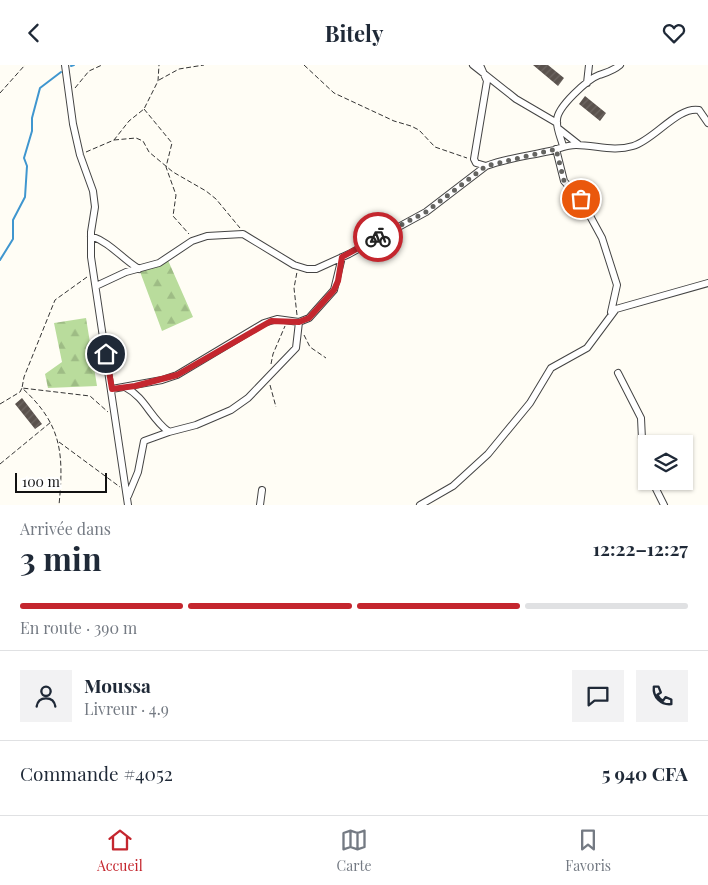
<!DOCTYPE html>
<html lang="fr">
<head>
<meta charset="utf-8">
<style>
	:root { --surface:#fff; --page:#f2f2f3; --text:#1f2937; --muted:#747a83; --line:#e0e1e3; --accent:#c4262e }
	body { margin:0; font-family:"Playfair Display",serif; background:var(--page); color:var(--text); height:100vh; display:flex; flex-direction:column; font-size:19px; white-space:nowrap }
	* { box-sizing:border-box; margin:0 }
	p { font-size:16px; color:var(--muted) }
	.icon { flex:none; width:28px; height:28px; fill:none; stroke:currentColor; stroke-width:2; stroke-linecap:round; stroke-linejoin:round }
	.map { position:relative; height:440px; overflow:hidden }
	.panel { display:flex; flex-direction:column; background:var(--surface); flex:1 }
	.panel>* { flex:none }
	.fabs { position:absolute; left:638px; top:370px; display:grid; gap:10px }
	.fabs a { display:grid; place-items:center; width:55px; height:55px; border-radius:0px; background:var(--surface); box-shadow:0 1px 4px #0004; font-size:25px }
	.scale { position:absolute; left:15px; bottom:12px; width:92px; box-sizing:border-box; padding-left:5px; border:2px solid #111; border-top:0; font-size:14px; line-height:18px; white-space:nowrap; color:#111; -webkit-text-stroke:4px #fff; paint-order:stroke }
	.pin { position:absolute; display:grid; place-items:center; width:42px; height:42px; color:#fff; margin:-21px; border:2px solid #fff; border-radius:50%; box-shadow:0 1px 5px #0007 }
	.courier { position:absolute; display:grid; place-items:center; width:50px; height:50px; margin:-25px; border:4px solid #c4262e; border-radius:50%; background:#fff; color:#222; box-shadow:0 1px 6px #0007 }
	.head em { font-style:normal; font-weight:700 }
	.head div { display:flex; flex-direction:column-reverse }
	.head { display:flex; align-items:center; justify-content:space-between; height:85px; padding:0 20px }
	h1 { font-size:32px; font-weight:700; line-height:38px }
	.bar { display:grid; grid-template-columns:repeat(4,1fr); gap:8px 5px; align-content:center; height:60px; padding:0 20px }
	.bar i { height:6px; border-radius:4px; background:var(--line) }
	.bar .selected { background:var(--accent) }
	.bar p { grid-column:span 4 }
	.line { display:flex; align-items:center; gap:12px; padding:0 20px; border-top:1px solid var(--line) }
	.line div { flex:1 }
	.round { display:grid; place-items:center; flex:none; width:52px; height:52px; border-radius:0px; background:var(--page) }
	header { display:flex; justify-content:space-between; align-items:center; height:65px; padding:0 20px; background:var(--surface); font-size:22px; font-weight:700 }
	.dock { display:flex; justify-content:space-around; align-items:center; height:70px; border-top:1px solid var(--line); background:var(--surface); font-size:14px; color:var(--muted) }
	.dock a { display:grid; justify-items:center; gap:2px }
	.dock .selected { color:var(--accent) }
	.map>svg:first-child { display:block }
	.forest { fill:url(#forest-firs) }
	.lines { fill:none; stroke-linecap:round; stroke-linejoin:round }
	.stream { stroke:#3f96cf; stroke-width:2 }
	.building { fill:url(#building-hatch) }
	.minor-casing { stroke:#444; stroke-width:8 }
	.path { stroke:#333; stroke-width:1; stroke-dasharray:5 2.5; stroke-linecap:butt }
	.minor { stroke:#fff; stroke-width:6 }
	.done { stroke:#646461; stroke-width:5; stroke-dasharray:0 9 }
	.route { stroke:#c4262e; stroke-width:6 }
</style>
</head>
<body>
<header><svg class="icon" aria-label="back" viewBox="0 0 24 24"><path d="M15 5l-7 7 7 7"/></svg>Bitely<svg class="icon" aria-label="heart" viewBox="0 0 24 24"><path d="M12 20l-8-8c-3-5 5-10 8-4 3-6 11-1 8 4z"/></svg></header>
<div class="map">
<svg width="708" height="440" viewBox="0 0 708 440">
	<defs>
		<pattern id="forest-firs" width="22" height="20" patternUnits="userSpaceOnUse" patternTransform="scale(1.25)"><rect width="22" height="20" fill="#b9dc9c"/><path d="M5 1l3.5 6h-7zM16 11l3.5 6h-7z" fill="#9ebc85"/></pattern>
		<pattern id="building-hatch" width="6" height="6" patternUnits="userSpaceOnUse" patternTransform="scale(1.25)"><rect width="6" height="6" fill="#5a524d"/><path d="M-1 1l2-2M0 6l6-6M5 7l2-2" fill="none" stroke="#6d6662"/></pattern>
	</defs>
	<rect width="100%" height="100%" fill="#fffdf5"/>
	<path class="forest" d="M 167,193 L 193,252 L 162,266 L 139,204 Z
		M 86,253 L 97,321 L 48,323 L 45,309 L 62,297 L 54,258 Z"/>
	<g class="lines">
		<path class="stream" d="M 71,1 L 74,0
			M 0,195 L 13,174 L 13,155 L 25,132 L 27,101 L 24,93 L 32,66 L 32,53 L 40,23 L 61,7"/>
	</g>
	<path class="building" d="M 533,0 L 548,0 L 564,13 L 558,21 Z
		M 585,31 L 606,48 L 600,56 L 579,39 Z
		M 22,333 L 42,359 L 35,364 L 15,339 Z"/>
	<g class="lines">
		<defs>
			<path id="minor" d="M 65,0 L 73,59 L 80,90 L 93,126 L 95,142 L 91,167 L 91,192 L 128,440
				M 473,0 L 516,34 L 557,58
				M 480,0 L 487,16 L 474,94 L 476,98 L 486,101
				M 587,18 L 589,0
				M 559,64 L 578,79
				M 563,81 C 561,73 556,63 557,55 C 557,42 588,14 599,10 C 608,7 613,6 620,0
				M 556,84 L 564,116 L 583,138 L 602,173 L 617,220 L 611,247
				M 91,171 C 111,178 121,193 139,204
				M 96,221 L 126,207 L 159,198 L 192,176 L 207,171 L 243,169 L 294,200 L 307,204 L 316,204 L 349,189 L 426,147 L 486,101 C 507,93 528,91 550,86 C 559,84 566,80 576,80 C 596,80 613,87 633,81 C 654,75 678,41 699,45 L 708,58
				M 618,308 L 641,353 L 643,396 L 646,405
				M 125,322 C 146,333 150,353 169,367 L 196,360 L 231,345 L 248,333 L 296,283 L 299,257
				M 112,324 L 162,315 L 177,310 L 264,258 L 277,254 L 299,257 L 309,253 L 334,225 L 342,192
				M 652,416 L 664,440
				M 128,431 L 138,407 L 144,376 L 169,367
				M 260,440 L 262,425
				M 420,440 L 453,421 L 488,389 L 530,338 L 551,303 L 587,283 L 616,244 L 708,218"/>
		</defs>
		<use href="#minor" class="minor-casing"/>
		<path class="path" d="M 304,0 L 334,28 L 394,56 L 411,61 L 419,65 L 435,82 L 467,93
			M 159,15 L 179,4 L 204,0
			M 75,23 L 89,6 L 102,0
			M 0,28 L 25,0
			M 144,44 L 172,78 L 166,102 L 176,130 L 173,151 L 189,169
			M 114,75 L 136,73 L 143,76 L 149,87 L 173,107 L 206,126 L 216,134 L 240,163
			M 86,87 L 114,75 L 129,56 L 144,44 L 158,16 L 159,0
			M 87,212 L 55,235 L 24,312 L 22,323 L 90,331 L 108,347
			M 297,250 L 294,223 L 297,207
			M 304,270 L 310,282 L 326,293
			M 271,299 L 273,289 L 285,261
			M 270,320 L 276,342
			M 0,339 L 20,327 L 22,323 C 62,359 64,389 59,440
			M 59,377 L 120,422
			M 0,399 L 51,357"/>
		<use href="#minor" class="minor"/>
	</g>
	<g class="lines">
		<path class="done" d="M 378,172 L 426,147 L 486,101 L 556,84 L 564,116 L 581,134"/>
		<path class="route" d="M 106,289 L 112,324 L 135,321 L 177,310 L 271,256 L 299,257 L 309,253 L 334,225 L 338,216 L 342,192 L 378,172"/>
	</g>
</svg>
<div class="fabs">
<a><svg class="icon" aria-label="layers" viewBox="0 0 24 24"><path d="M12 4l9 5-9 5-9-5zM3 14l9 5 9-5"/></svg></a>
</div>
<div class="scale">100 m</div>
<div class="pin" style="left:581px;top:134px;background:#ea580c"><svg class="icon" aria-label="bag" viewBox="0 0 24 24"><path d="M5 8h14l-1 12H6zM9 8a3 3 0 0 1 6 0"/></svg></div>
<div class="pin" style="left:106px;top:289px;background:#1f2937"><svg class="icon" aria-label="home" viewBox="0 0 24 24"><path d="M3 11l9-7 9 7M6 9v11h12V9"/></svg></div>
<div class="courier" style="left:378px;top:172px"><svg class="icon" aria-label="bike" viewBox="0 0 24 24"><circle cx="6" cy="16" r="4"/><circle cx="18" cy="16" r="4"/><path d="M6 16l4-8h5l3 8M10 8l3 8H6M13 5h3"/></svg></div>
</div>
<section class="panel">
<div class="head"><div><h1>3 min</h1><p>Arrivée dans</p></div><em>12:22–12:27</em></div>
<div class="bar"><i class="selected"></i><i class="selected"></i><i class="selected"></i><i></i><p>En route · 390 m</p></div>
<div class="line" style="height:90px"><a class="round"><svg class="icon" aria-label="person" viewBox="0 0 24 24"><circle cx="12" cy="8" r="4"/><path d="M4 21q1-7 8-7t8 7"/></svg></a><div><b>Moussa</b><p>Livreur · 4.9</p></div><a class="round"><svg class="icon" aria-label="chat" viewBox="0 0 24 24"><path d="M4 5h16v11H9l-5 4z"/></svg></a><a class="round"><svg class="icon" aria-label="phone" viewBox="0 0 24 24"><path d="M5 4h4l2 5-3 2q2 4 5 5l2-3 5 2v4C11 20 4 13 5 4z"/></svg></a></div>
<div class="line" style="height:65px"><div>Commande #4052</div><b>5 940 CFA</b></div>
</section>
<nav class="dock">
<a class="selected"><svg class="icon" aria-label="home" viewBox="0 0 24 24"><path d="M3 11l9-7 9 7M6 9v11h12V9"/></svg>Accueil</a>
<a><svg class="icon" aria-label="map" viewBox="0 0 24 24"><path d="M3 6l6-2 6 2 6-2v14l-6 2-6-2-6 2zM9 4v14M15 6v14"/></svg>Carte</a>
<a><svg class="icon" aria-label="saved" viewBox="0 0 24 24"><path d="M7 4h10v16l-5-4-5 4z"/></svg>Favoris</a>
</nav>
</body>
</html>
